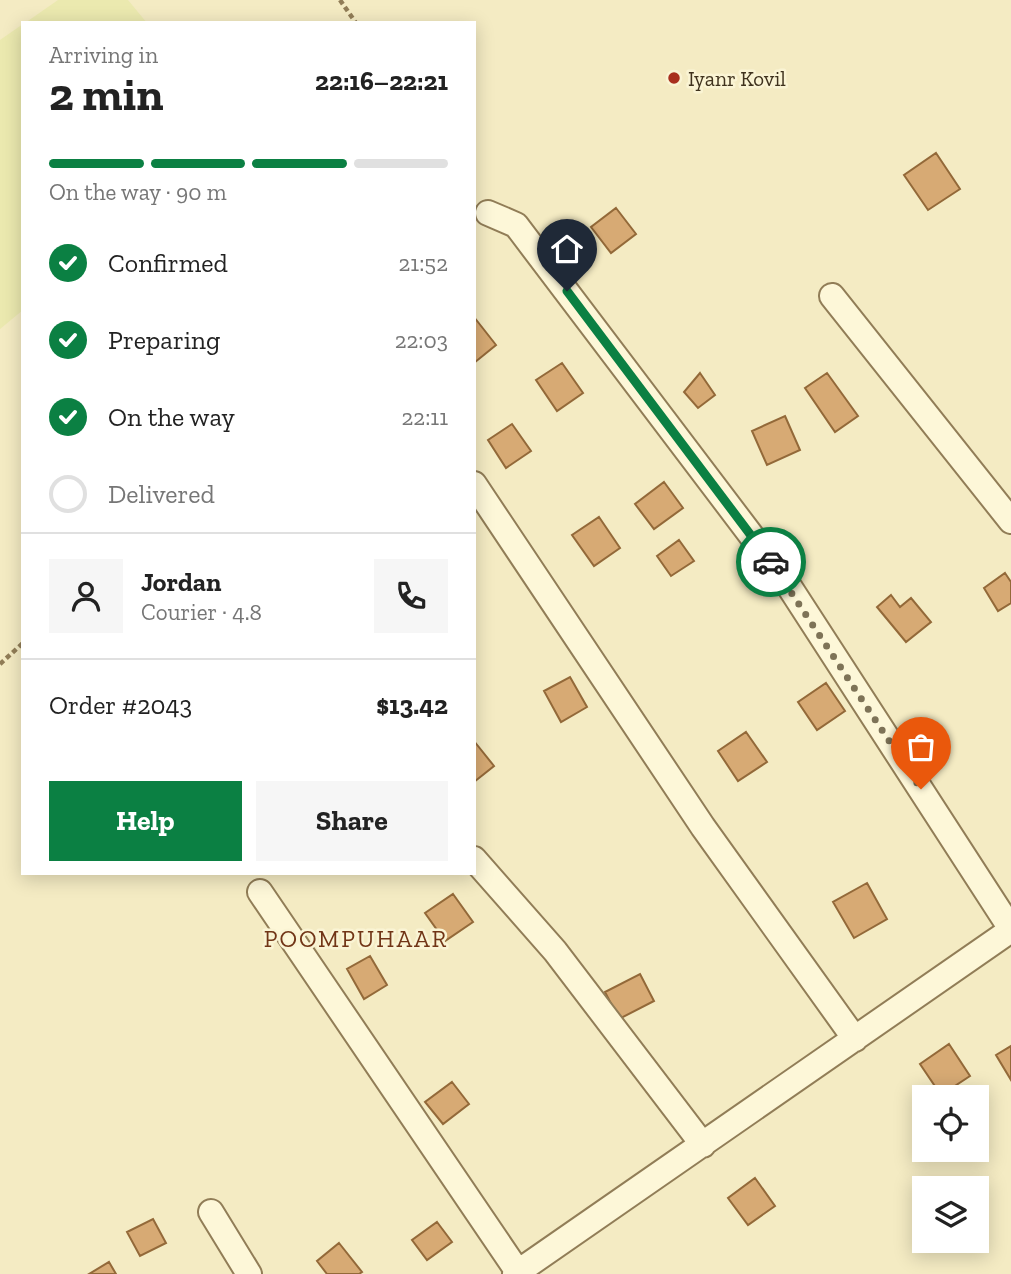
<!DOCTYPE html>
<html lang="en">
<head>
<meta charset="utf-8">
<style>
	:root { --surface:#fff; --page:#f6f6f6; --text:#222; --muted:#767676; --line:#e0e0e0; --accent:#0b8043 }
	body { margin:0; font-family:"Zilla Slab",serif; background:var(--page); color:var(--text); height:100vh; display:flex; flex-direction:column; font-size:26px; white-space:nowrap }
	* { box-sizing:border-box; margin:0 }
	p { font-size:23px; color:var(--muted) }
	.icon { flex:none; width:38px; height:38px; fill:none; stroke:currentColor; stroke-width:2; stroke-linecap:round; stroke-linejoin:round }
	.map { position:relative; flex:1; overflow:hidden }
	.sheet { position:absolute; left:21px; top:21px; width:455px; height:854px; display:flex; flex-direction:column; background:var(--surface); border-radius:0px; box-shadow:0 4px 18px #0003 }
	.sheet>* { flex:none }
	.controls { position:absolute; left:912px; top:1085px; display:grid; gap:14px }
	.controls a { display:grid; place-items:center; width:77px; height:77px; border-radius:0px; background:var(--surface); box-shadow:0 4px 18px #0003; font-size:35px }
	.pin { position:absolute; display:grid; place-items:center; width:60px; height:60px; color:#fff; margin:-72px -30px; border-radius:50% 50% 50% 0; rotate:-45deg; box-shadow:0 0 7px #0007 }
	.pin .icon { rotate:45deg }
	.courier { position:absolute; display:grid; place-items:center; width:70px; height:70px; margin:-35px; border:5px solid #0b8043; border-radius:50%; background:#fff; color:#222; box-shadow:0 2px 9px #0007 }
	.head em { font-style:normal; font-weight:700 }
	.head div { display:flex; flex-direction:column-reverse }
	.head { display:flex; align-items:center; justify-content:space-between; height:119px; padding:0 28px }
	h1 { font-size:46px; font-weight:700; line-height:52px }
	.bar { display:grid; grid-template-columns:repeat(4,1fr); gap:10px 7px; align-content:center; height:84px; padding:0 28px }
	.bar i { height:9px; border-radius:5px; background:var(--line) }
	.bar .current { background:var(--accent) }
	.bar p { grid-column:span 4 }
	.line { display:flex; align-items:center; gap:18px; padding:0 28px; border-top:2px solid var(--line) }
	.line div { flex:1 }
	.round { display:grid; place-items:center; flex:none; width:74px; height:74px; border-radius:0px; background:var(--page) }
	ol { padding:0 28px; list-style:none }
	li { display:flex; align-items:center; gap:21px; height:77px }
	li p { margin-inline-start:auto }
	li .icon { padding:7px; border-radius:50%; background:var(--accent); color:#fff; stroke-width:4 }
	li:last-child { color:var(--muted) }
	li i { width:38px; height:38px; border:4px solid var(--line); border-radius:50% }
	.button { display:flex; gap:14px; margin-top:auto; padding:14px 28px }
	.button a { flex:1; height:80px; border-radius:0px; background:var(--accent); color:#fff; font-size:28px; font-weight:700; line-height:80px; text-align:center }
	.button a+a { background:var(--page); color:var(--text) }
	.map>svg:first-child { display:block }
	.farmland { fill:#ebe9af }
	.building { fill:#d7aa74; stroke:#936939; stroke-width:2 }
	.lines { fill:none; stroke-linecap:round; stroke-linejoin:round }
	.minor-casing { stroke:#917d57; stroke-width:28 }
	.path { stroke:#917d57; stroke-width:4.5; stroke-dasharray:5 3.5; stroke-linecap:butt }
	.minor { stroke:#fdf7d8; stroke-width:24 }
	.done { stroke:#7e7357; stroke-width:7; stroke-dasharray:0 12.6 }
	.route { stroke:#0b8043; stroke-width:9 }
	.poi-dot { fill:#a82f1e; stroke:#faf4d4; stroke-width:2.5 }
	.labels { text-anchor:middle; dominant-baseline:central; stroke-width:5; stroke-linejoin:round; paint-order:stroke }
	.poi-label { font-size:21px; fill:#3f321d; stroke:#faf4d4; text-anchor:start }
	.quarter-label { font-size:24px; letter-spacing:2px; fill:#713516; stroke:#faf4d4 }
</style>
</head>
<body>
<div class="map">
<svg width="1011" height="1274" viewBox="0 0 1011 1274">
	<rect width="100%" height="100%" fill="#f4ebc3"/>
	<path class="farmland" d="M 58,0 L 128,0 L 147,23 L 25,23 Z
		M 23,24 L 23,310 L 0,329 L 0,40 Z"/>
	<path class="building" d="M 936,153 L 960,189 L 928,210 L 904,175 Z
		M 616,208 L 636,234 L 611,253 L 591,227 Z
		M 474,317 L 496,345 L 474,363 Z
		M 562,363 L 583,393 L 557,411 L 536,380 Z
		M 700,373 L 715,395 L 698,408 L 684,392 Z
		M 827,373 L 858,416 L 835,432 L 805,388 Z
		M 785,416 L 800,450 L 767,465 L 752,431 Z
		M 512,424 L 531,451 L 506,468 L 488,440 Z
		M 664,482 L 683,508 L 654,529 L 635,504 Z
		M 599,517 L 620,548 L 594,566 L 572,535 Z
		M 679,540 L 694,561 L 671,576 L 657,556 Z
		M 1005,573 L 1011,582 L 1011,603 L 998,611 L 984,588 Z
		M 891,595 L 900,607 L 911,598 L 931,622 L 906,642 L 877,607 Z
		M 570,677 L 587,707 L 561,722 L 544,691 Z
		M 826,683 L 845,711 L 817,730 L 798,702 Z
		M 746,732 L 767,762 L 738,781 L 718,751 Z
		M 474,741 L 494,766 L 474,782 Z
		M 867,883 L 887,919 L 854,938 L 833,902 Z
		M 453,894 L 473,922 L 445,941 L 425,913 Z
		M 370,956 L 387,985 L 364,999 L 347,969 Z
		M 640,974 L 654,1001 L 619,1019 L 605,992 Z
		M 949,1044 L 970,1076 L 941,1095 L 920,1064 Z
		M 1011,1046 L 1011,1080 L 996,1055 Z
		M 452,1082 L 469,1104 L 443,1124 L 425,1102 Z
		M 755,1178 L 775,1206 L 748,1225 L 728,1198 Z
		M 153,1219 L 166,1243 L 140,1256 L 127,1232 Z
		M 437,1222 L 452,1242 L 427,1260 L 412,1240 Z
		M 339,1243 L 362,1272 L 359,1274 L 327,1274 L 317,1261 Z
		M 109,1262 L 116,1274 L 89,1274 Z"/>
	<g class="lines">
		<defs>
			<path id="minor" d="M 488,213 L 516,225 L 785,580 L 1011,929
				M 832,296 L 1011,521
				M 474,484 L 703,827 L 855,1039
				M 474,859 L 555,951 L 703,1145
				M 260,892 L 518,1272
				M 211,1212 L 249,1274
				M 515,1274 L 1011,930"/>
		</defs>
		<use href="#minor" class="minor-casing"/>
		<path class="path" d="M 340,0 L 356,23
			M 0,664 L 23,643"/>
		<use href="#minor" class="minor"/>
	</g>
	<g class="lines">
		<path class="done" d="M 771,562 L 921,789"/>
		<path class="route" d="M 567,291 L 771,562"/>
	</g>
	<circle class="poi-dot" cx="674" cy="78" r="7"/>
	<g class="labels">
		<g class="poi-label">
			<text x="688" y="78">Iyanr Kovil</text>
		</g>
		<g class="quarter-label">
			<text x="356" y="938">POOMPUHAAR</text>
		</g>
	</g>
</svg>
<div class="controls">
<a><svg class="icon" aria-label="locate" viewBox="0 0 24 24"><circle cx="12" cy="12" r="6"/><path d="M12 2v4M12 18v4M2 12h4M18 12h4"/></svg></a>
<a><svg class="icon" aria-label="layers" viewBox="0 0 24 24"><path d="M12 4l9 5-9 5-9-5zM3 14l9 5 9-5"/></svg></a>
</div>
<div class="pin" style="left:921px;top:789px;background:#ea580c"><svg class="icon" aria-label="bag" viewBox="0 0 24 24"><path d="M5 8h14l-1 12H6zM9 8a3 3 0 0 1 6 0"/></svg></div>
<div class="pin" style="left:567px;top:291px;background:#1f2937"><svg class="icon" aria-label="home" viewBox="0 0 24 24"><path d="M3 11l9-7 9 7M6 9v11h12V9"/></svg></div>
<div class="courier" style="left:771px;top:562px"><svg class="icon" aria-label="car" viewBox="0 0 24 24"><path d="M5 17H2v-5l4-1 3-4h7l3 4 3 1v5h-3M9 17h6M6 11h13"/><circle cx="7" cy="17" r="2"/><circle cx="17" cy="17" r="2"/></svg></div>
<section class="sheet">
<div class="head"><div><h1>2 min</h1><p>Arriving in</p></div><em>22:16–22:21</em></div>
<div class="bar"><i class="current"></i><i class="current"></i><i class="current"></i><i></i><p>On the way · 90 m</p></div>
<ol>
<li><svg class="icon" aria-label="check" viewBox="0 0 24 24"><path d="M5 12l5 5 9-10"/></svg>Confirmed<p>21:52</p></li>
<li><svg class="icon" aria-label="check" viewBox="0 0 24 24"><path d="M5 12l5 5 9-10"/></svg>Preparing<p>22:03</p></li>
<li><svg class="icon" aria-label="check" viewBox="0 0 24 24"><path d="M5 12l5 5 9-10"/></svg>On the way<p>22:11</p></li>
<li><i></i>Delivered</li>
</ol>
<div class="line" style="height:126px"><a class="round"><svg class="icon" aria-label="person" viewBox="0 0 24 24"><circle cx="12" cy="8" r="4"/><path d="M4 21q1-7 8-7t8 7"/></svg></a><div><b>Jordan</b><p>Courier · 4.8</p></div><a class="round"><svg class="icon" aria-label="phone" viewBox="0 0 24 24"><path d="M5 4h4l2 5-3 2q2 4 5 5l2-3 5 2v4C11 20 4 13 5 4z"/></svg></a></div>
<div class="line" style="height:91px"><div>Order #2043</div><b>$13.42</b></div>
<div class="button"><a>Help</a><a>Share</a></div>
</section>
</div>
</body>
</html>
